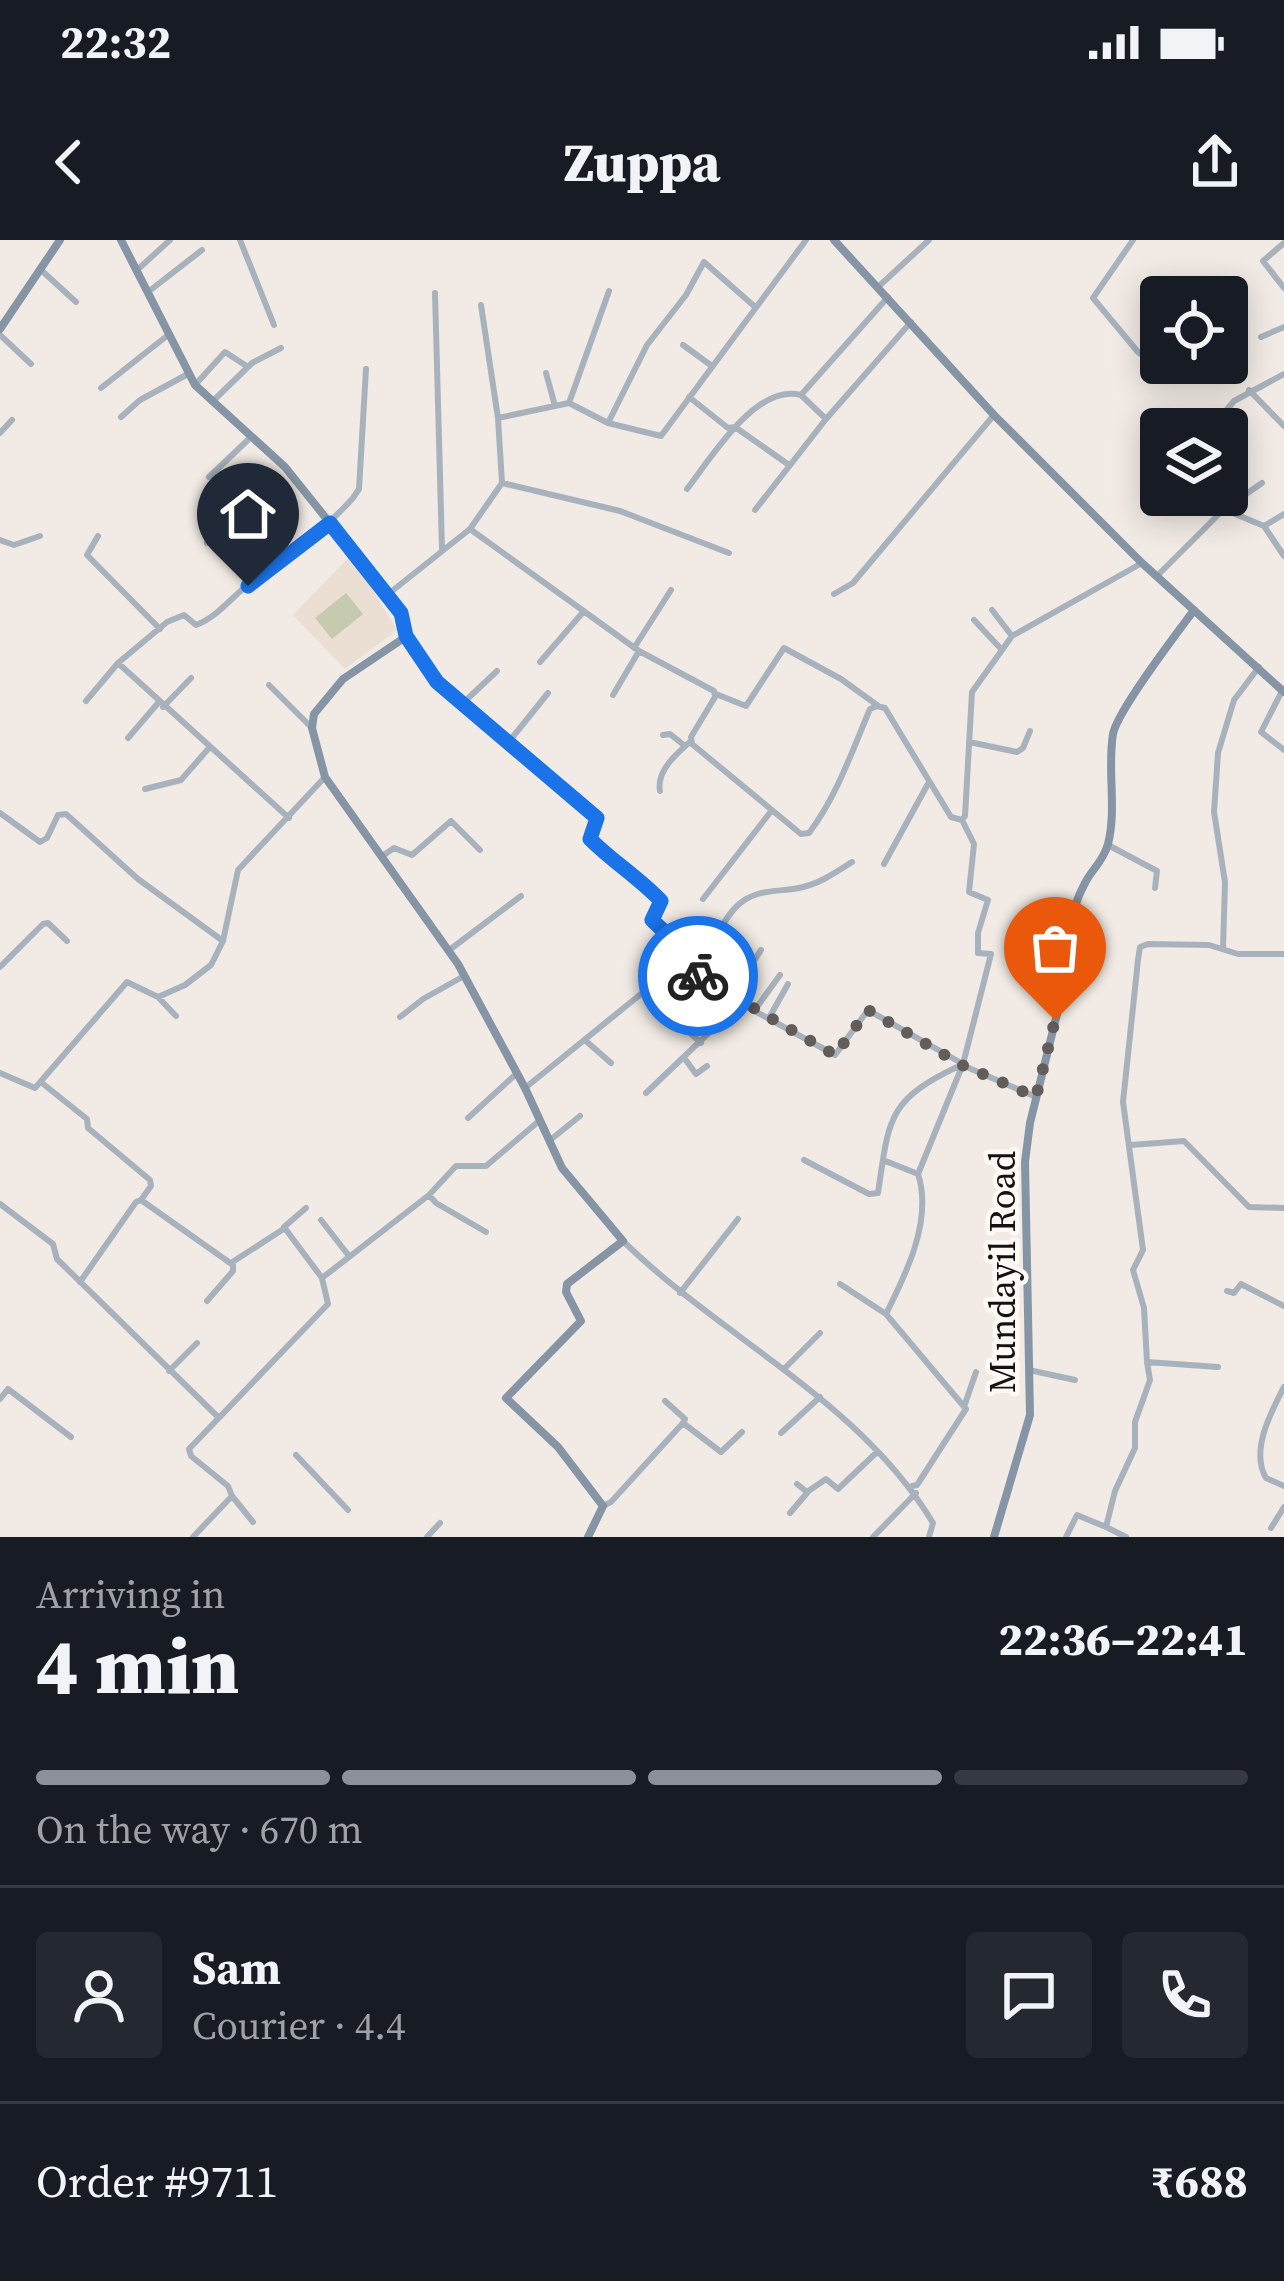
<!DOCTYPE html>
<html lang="en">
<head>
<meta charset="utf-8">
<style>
	:root { --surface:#171b24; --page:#242831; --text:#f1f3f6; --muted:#9ea1a6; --line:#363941; --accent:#8c9099 }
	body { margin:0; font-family:"Source Serif 4",serif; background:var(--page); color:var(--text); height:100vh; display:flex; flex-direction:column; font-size:45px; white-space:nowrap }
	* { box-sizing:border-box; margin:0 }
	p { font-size:39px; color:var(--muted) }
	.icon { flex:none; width:66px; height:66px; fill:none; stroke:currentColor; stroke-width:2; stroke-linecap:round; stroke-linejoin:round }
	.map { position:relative; height:1297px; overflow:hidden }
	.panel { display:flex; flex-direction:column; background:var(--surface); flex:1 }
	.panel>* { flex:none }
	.tools { position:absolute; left:1140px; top:36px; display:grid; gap:24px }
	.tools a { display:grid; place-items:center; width:108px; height:108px; border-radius:12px; background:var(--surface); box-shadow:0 6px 30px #0003; font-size:60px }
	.pin { position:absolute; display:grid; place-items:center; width:102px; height:102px; color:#fff; margin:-123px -51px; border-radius:50% 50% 50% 0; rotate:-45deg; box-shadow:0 0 12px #0007 }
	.pin .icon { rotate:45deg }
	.courier { position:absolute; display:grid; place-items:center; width:120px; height:120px; margin:-60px; border:9px solid #1a73e8; border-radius:50%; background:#fff; color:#222; box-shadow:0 3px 15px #0007 }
	.head em { font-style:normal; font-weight:800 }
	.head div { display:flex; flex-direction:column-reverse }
	.head { display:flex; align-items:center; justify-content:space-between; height:204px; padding:0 36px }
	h1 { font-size:78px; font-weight:800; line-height:90px }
	.bar { display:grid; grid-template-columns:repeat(4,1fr); gap:18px 12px; align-content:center; height:144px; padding:0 36px }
	.bar i { height:15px; border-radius:9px; background:var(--line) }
	.bar .selected { background:var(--accent) }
	.bar p { grid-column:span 4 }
	.line { display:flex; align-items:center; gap:30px; padding:0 36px; border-top:3px solid var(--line) }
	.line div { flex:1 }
	.round { display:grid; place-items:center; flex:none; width:126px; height:126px; border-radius:12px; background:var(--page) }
	.status { display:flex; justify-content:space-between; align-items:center; height:84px; padding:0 60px; background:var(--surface); direction:ltr }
	.status svg { height:33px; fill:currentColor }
	header { display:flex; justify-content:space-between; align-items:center; height:156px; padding:0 36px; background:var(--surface); font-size:54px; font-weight:800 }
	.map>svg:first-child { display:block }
	.built { fill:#ebded2 }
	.green { fill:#c6cbb0 }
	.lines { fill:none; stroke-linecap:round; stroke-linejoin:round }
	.minor { stroke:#a8b2bd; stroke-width:6 }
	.secondary { stroke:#8695a5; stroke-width:8 }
	.done { stroke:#625d5a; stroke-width:12; stroke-dasharray:0 21.6 }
	.route { stroke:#1a73e8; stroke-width:15 }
	.labels { text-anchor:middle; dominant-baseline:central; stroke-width:9; stroke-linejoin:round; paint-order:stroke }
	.street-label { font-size:36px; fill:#14110f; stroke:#fef9f4 }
</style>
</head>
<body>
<div class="status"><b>22:32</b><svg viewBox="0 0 49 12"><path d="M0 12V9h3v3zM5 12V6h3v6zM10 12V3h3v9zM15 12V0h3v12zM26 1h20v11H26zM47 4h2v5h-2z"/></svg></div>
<header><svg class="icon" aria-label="back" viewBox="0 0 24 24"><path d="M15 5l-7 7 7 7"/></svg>Zuppa<svg class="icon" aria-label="share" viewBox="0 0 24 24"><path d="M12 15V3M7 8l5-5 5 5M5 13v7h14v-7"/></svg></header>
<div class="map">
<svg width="1284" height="1297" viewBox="0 0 1284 1297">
	<rect width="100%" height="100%" fill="#f2ebe5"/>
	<path class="built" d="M 351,315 L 397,390 L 345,429 L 293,375 Z"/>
	<path class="green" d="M 346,353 L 363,374 L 332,399 L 315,378 Z"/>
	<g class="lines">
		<path class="minor" d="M 240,0 L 274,85
			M 1133,0 L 1093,58 L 1138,112 L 1152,122 L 1161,119
			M 1284,3 L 1263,21 L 1284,48
			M 40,29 L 76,62
			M 136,31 L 170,0
			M 878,47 L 929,0
			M 148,52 L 202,10
			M 435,53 L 442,309
			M 481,65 L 498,178
			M 1227,70 L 1236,64
			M 0,95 L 31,124
			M 1261,97 L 1284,87
			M 683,105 L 712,126
			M 546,133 L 555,166
			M 195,145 L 225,112 L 245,125
			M 101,148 L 168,95
			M 1249,150 L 1284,186
			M 689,157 L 728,188 L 735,187 L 789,225
			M 212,162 L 252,123 L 281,108
			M 569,163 L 609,51
			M 121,177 L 140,160 L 188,134
			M 826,179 L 911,82
			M 608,183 L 647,105 L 686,55 L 704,22 L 754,66
			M 1211,189 L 1234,161 L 1284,134
			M 0,193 L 12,180
			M 209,237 L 251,197
			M 1157,238 L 1161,242
			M 502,243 L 620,271 L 729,313
			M 687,249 C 711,218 756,143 801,155
			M 1226,268 L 1262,243
			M 1223,269 L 1264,286 L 1284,316
			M 755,270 L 826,179 L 801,155 L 888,57
			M 1264,286 L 1284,274
			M 470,289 L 639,411 L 714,451 L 715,457 L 691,497 L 692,504 L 801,594 L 809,593 C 837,556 852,511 870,469 L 877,466 L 885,468 L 951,577 L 962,580
			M 98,296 L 87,315 L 160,389
			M 0,300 L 14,305 L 40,296
			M 207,303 L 220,296 L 256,338
			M 1157,336 L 1222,271 L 1218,255
			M 834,354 L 853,343 L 994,175
			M 387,355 L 470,289 L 502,243 L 498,178 L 569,163 L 608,183 L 661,196 L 806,0
			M 992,370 L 1012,396
			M 974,380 L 1002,410
			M 407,396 L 437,442 L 597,578 L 590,599 C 614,622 638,637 661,661 L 652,680 L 689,715
			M 634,408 L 671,350
			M 540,422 L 584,371
			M 269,445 L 312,488
			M 1282,451 L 1261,492 L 1284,510
			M 716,454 L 746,466 L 784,408 L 841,439 L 877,465
			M 613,455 L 639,411
			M 86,461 L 118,423
			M 463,463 L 497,431
			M 163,467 L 191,438
			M 663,495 L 670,494 L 685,506
			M 128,498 L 158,463
			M 969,502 L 1017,512 L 1023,508 L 1030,491
			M 507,504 L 548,453
			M 145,549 L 181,540 L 209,508
			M 660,551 C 656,531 677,513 691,501
			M 0,573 L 40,602 L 47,598 L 58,575 L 66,574 L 138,639 L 223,701
			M 289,578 L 118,423 L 167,382 L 184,375 L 196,385 C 220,376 235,352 257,338 C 293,315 324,290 353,258 L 359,249 L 366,129
			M 1108,605 L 1157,631 L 1155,648
			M 381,617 L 394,608 L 412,615 L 451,581 L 480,610
			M 884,624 L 929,542
			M 703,659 L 772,570
			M 1223,709 L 1225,642 L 1214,572 L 1218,513 L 1234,460 L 1259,427
			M 448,711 L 521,656
			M 678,723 L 740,763 L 835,815 L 868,770 L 963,824
			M 0,727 L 43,684 L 48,683 L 67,701
			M 158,757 L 176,776
			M 730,757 L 761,710
			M 754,771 L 780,735
			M 400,777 L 423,759 L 464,736
			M 769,778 L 788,744
			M 686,789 L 701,803
			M 586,801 L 611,823
			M 685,819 L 696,834 L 707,826
			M 962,825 L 1036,857
			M 0,833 L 35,848 L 127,742 L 158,757 L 185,745 L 211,725 L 223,701 L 238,630 L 325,537
			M 42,843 L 87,879 L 88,888 L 150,940 L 151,946 L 141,960
			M 525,848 L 689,715 C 721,703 722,675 743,661 C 760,649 779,652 799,648 C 819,644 835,633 852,622
			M 646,853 L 740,763
			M 468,878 L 516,834
			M 549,901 L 580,876
			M 1131,905 L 1184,901 L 1249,967 L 1284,968
			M 804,920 L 869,954 L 878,953 C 889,879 887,860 959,826
			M 883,920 L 918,934
			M 429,955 L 436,963 L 486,992
			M 0,964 L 53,1004 L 57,1019 L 218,1177
			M 306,968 L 284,987 L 322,1038
			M 321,980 L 349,1016
			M 623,1001 C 723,1099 860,1161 933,1283 L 929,1297
			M 231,1023 L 285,988
			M 80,1042 L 136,962 L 141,960 L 233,1025 L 233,1031 L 207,1061
			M 840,1044 L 886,1074
			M 1227,1051 L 1234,1053 L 1241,1044 L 1284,1066
			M 680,1053 L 738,979
			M 1218,1127 L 1147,1122 L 1144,1068 L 1133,1030 L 1143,1010 L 1123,862 L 1138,720 L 1140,707 L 1148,704 L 1209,705 L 1238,714 L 1284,714
			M 784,1129 L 820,1093
			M 1029,1130 L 1075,1140
			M 169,1131 L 197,1103
			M 1284,1147 C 1271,1172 1250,1211 1266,1238 L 1284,1246
			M 0,1159 L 8,1149 L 71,1197
			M 965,1164 L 976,1132
			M 683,1183 L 721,1212 L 742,1192
			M 781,1193 L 820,1157
			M 296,1215 L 348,1270
			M 797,1244 L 807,1252 L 826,1239 L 838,1249 L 877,1212
			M 912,1246 L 917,1245 L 966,1169 L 886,1074 C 906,1034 933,980 918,934 L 963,824 L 991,714 L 978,713 L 978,693 L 988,660 L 969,652 L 974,604 L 962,580 L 965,576 L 972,452 L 1012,396 L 1142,323
			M 232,1256 L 253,1282
			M 603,1266 L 611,1262 L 683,1183 L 685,1179 L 665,1161
			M 790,1273 L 807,1253
			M 1271,1288 L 1284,1267
			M 193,1297 L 232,1256 L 228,1246 L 191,1216 L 189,1209 L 328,1064 L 322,1038 L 429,955 L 456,926 L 486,926 L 539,881
			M 427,1297 L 440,1283
			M 873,1297 L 916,1253
			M 1066,1297 L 1077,1275 L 1106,1287
			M 1126,1297 L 1106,1287 L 1115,1251 L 1135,1208 L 1135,1182 L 1150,1140 L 1147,1122"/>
		<path class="secondary" d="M 121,0 L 195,145 L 285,227 L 402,373 L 407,396 L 343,439 L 314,474 L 312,488 L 325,537 L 458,724 L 525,848 L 562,928 L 623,1001 L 567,1044 L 566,1052 L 581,1081 L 506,1158 L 558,1207 L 603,1266 L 588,1297
			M 834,0 L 994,175 L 1142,323 L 1284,452
			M 0,89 L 60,0
			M 994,1297 L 1030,1175 L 1025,922 L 1030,883 L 1065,742 C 1063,712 1070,670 1085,643 C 1092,629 1103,622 1108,604 C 1117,568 1107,530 1113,494 C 1117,471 1177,393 1194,370"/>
	</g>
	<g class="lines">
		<path class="done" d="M 698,736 L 835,815 L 868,770 L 962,825 L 1036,857 L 1055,780"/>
		<path class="route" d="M 248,346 L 330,283 L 401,373 L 406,396 L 437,442 L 597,578 L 590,599 C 613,622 638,637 661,661 L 652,680 L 689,715 L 678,723 L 698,736"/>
	</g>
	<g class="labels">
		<g class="street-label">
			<text transform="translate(1002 1032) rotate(-90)">Mundayil Road</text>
		</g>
	</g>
</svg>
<div class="tools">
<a><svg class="icon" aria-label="locate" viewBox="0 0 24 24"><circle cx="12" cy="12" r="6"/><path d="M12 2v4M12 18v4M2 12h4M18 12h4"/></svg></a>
<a><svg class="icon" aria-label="layers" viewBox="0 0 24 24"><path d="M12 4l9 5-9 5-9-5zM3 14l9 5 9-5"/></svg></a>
</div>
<div class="pin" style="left:1055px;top:780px;background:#ea580c"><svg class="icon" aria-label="bag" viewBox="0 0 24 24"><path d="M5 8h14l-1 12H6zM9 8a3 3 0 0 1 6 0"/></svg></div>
<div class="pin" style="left:248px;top:346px;background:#1f2937"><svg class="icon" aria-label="home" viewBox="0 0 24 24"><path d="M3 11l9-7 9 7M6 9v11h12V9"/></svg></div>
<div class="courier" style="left:698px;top:736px"><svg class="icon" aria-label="bike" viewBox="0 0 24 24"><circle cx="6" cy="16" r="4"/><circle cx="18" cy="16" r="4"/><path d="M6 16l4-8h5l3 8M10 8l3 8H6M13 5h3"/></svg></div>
</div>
<section class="panel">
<div class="head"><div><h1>4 min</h1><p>Arriving in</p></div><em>22:36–22:41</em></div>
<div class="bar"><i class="selected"></i><i class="selected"></i><i class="selected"></i><i></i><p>On the way · 670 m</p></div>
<div class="line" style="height:216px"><a class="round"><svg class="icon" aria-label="person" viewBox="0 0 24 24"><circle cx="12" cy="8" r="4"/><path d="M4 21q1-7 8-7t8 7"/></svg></a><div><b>Sam</b><p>Courier · 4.4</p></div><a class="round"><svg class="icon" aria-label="chat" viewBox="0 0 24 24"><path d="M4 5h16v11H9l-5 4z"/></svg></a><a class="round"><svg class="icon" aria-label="phone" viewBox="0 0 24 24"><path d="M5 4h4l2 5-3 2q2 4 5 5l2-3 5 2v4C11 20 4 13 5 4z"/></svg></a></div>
<div class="line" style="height:156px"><div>Order #9711</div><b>₹688</b></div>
</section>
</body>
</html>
